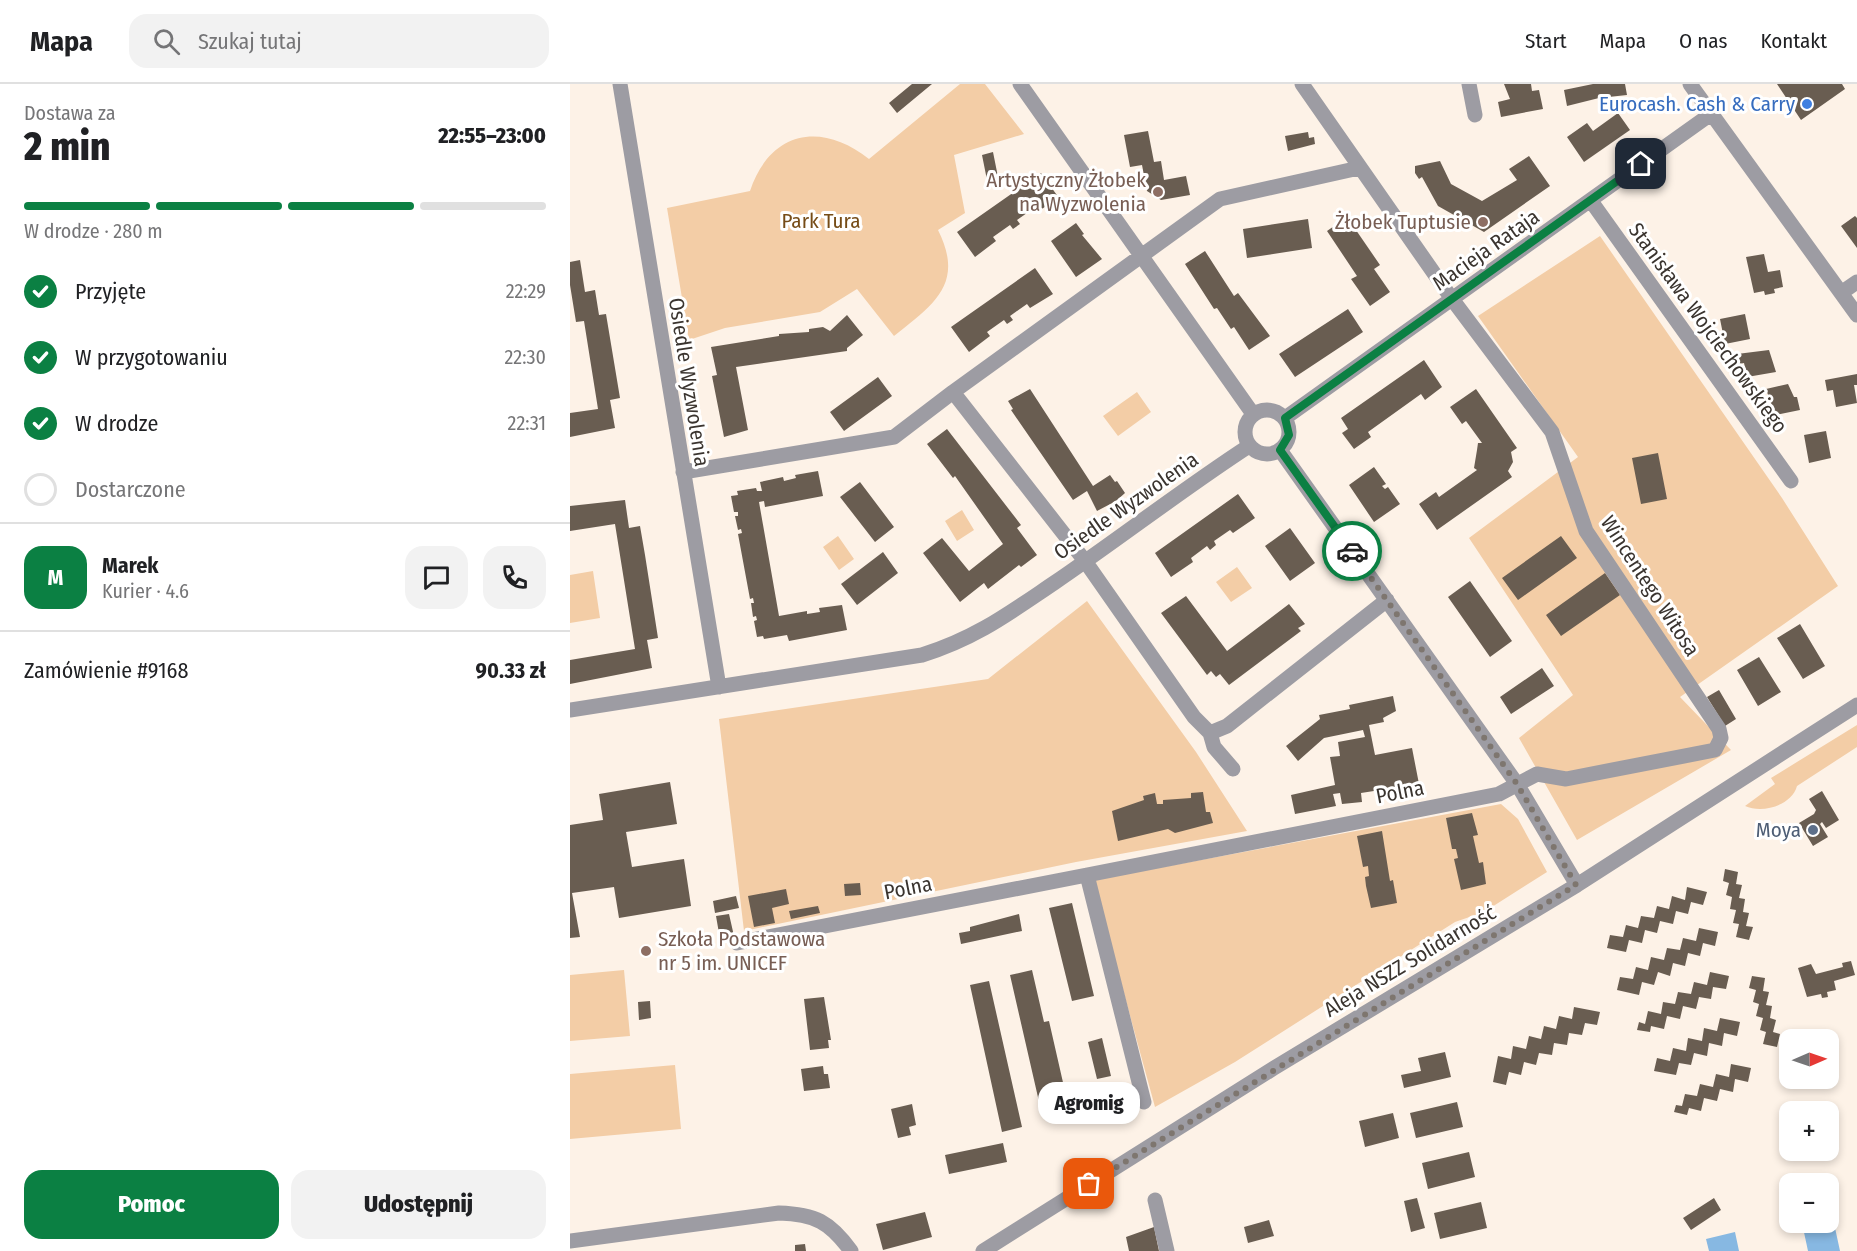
<!DOCTYPE html>
<html lang="pl">
<head>
<meta charset="utf-8">
<style>
	:root { --surface:#fff; --page:#f2f2f2; --text:#202124; --muted:#757577; --line:#e0e0e0; --accent:#0b8043 }
	body { margin:0; font-family:"Fira Sans Condensed",sans-serif; background:var(--page); color:var(--text); height:100vh; display:flex; flex-direction:column; font-size:22px; white-space:nowrap }
	* { box-sizing:border-box; margin:0 }
	p { font-size:20px; color:var(--muted) }
	.icon { flex:none; width:33px; height:33px; fill:none; stroke:currentColor; stroke-width:2; stroke-linecap:round; stroke-linejoin:round }
	.map { position:relative; flex:1; overflow:hidden }
	.drawer { display:flex; flex-direction:column; background:var(--surface); width:570px }
	.drawer>* { flex:none }
	.needle { width:39px; rotate:88deg }
	.controls { position:absolute; left:1209px; top:945px; display:grid; gap:12px }
	.controls a { display:grid; place-items:center; width:60px; height:60px; border-radius:12px; background:var(--surface); box-shadow:0 3px 9px #0003; font-size:30px }
	.pin { position:absolute; display:grid; place-items:center; width:51px; height:51px; color:#fff; margin:-26px; border-radius:12px; box-shadow:0 3px 9px #0006 }
	.courier { position:absolute; display:grid; place-items:center; width:60px; height:60px; margin:-30px; border:4px solid #0b8043; border-radius:50%; background:#fff; color:#222; box-shadow:0 2px 8px #0007 }
	.bubble { position:absolute; height:42px; border-radius:18px; background:var(--surface); box-shadow:0 3px 9px #0003; font-size:20px; font-weight:800; line-height:42px; text-align:center }
	.overview em { font-style:normal; font-weight:800 }
	.overview div { display:flex; flex-direction:column-reverse }
	.overview { display:flex; align-items:center; justify-content:space-between; height:102px; padding:0 24px }
	h1 { font-size:39px; font-weight:800; line-height:45px }
	.bar { display:grid; grid-template-columns:repeat(4,1fr); gap:9px 6px; align-content:center; height:72px; padding:0 24px }
	.bar i { height:8px; border-radius:4px; background:var(--line) }
	.bar .selected { background:var(--accent) }
	.bar p { grid-column:span 4 }
	.line { display:flex; align-items:center; gap:15px; padding:0 24px; border-top:2px solid var(--line) }
	.line div { flex:1 }
	.round { display:grid; place-items:center; flex:none; width:63px; height:63px; border-radius:18px; background:var(--page) }
	ol { padding:0 24px; list-style:none }
	li { display:flex; align-items:center; gap:18px; height:66px }
	li p { margin-inline-start:auto }
	li .icon { padding:6px; border-radius:50%; background:var(--accent); color:#fff; stroke-width:4 }
	li:last-child { color:var(--muted) }
	li i { width:33px; height:33px; border:3px solid var(--line); border-radius:50% }
	.primary-button { display:flex; gap:12px; margin-top:auto; padding:12px 24px }
	.primary-button a { flex:1; height:69px; border-radius:18px; background:var(--accent); color:#fff; font-size:24px; font-weight:800; line-height:69px; text-align:center }
	.primary-button a+a { background:var(--page); color:var(--text) }
	header { display:flex; align-items:center; gap:36px; box-sizing:border-box; height:84px; padding:0 30px; background:var(--surface); border-bottom:2px solid var(--line) }
	header strong { font-size:28px }
	nav { display:flex; gap:33px; margin-inline-start:auto; font-size:21px }
	.search { width:420px; height:54px; background:var(--page); display:flex; align-items:center; gap:15px; box-sizing:border-box; padding:0 21px; border-radius:18px; color:var(--muted); font-size:22px }
	main { display:flex; flex:1; min-height:0 }
	.map>svg:first-child { display:block }
	.green { fill:#f3cda6 }
	.water { fill:#87b8e2 }
	.building { fill:#695d51 }
	.lines { fill:none; stroke-linecap:round; stroke-linejoin:round }
	.minor { stroke:#9d9ca3; stroke-width:15 }
	.done { stroke:#7e766f; stroke-width:6; stroke-dasharray:0 10.8 }
	.route { stroke:#0b8043; stroke-width:8 }
	.shop-dot { fill:#3f7fe0; stroke:#fff; stroke-width:2 }
	.education-dot { fill:#8d6e63; stroke:#fff; stroke-width:2 }
	.service-dot { fill:#5c6f8a; stroke:#fff; stroke-width:2 }
	.labels { text-anchor:middle; dominant-baseline:central; stroke-width:6; stroke-linejoin:round; paint-order:stroke }
	.shop-label { font-size:21px; fill:#366cbe; stroke:#fff; text-anchor:end }
	.education-label { font-size:21px; fill:#785e54; stroke:#fff; text-anchor:end }
	.park-label { font-size:21px; fill:#764c17; stroke:#fff }
	.street-label { font-size:21px; fill:#3a342f; stroke:#fff }
	.service-label { font-size:21px; fill:#4e5e75; stroke:#fff; text-anchor:end }
</style>
</head>
<body>
<header>
<strong>Mapa</strong>
<div class="search"><svg class="icon" aria-label="search" viewBox="0 0 24 24"><circle cx="10" cy="10" r="6"/><path d="M15 15l6 6"/></svg>Szukaj tutaj</div>
<nav><a>Start</a><a>Mapa</a><a>O nas</a><a>Kontakt</a></nav>
</header>
<main>
<section class="drawer">
<div class="overview"><div><h1>2 min</h1><p>Dostawa za</p></div><em>22:55–23:00</em></div>
<div class="bar"><i class="selected"></i><i class="selected"></i><i class="selected"></i><i></i><p>W drodze · 280 m</p></div>
<ol>
<li><svg class="icon" aria-label="check" viewBox="0 0 24 24"><path d="M5 12l5 5 9-10"/></svg>Przyjęte<p>22:29</p></li>
<li><svg class="icon" aria-label="check" viewBox="0 0 24 24"><path d="M5 12l5 5 9-10"/></svg>W przygotowaniu<p>22:30</p></li>
<li><svg class="icon" aria-label="check" viewBox="0 0 24 24"><path d="M5 12l5 5 9-10"/></svg>W drodze<p>22:31</p></li>
<li><i></i>Dostarczone</li>
</ol>
<div class="line" style="height:108px"><b class="round" style="background:var(--accent);color:#fff">M</b><div><b>Marek</b><p>Kurier · 4.6</p></div><a class="round"><svg class="icon" aria-label="chat" viewBox="0 0 24 24"><path d="M4 5h16v11H9l-5 4z"/></svg></a><a class="round"><svg class="icon" aria-label="phone" viewBox="0 0 24 24"><path d="M5 4h4l2 5-3 2q2 4 5 5l2-3 5 2v4C11 20 4 13 5 4z"/></svg></a></div>
<div class="line" style="height:78px"><div>Zamówienie #9168</div><b>90.33 zł</b></div>
<div class="primary-button"><a>Pomoc</a><a>Udostępnij</a></div>
</section>
<div class="map">
<svg width="1287" height="1167" viewBox="0 0 1287 1167">
	<rect width="100%" height="100%" fill="#fdf2e7"/>
	<path class="green" d="M 390,0 L 415,0 L 454,50 L 384,71 L 395,129 L 368,146 C 395,200 364,220 324,252 L 287,205 L 250,228 L 155,244 L 119,256 L 97,124 L 180,107 C 200,47 251,37 299,75 Z
		M 1030,152 L 1212,414 L 1268,502 L 1110,613 L 1161,666 L 1007,756 L 949,654 L 1003,611 L 899,454 L 1008,373 L 908,232 Z
		M 567,308 L 581,328 L 548,352 L 533,332 Z
		M 392,426 L 404,446 L 387,457 L 375,437 Z
		M 268,452 L 284,475 L 269,486 L 253,463 Z
		M 667,483 L 682,504 L 661,518 L 646,498 Z
		M 23,487 L 30,534 L 0,539 L 0,491 Z
		M 517,517 L 626,668 L 677,747 L 506,778 L 174,847 L 149,635 L 418,595 Z
		M 1287,641 L 1287,663 L 1227,702 C 1222,721 1193,730 1175,722 L 1205,700 L 1201,694 Z
		M 931,720 L 948,735 L 977,788 L 914,828 L 885,838 L 665,978 L 585,1023 L 523,796 Z
		M 54,886 L 60,952 L 0,957 L 0,891 Z
		M 105,981 L 111,1045 L 0,1055 L 0,990 Z"/>
	<path class="water" d="M 1259,1116 L 1270,1167 L 1238,1167 L 1232,1139 L 1258,1138 Z
		M 1165,1148 L 1169,1167 L 1139,1167 L 1136,1155 Z"/>
	<path class="building" d="M 342,0 L 362,0 L 327,29 L 319,19 Z
		M 934,0 L 961,0 L 962,7 L 969,6 L 973,25 L 931,33 L 928,18 L 940,15 Z
		M 1023,0 L 1055,0 L 1057,11 L 1029,14 L 997,22 L 994,6 Z
		M 1207,0 L 1272,0 L 1275,5 L 1231,36 Z
		M 1048,29 L 1060,46 L 1014,78 L 997,53 L 1017,39 L 1023,47 Z
		M 578,47 L 584,78 L 591,77 L 594,96 L 616,92 L 620,111 L 591,116 L 577,107 L 572,81 L 560,83 L 554,51 Z
		M 738,48 L 739,54 L 744,53 L 745,60 L 718,67 L 715,52 Z
		M 423,68 L 428,93 L 417,96 L 412,71 Z
		M 959,72 L 980,102 L 914,148 L 868,122 L 852,93 L 849,95 L 845,89 L 845,82 L 870,77 L 881,100 L 912,117 L 947,96 L 939,85 Z
		M 471,89 L 489,114 L 467,128 L 464,124 L 447,136 L 450,140 L 443,145 L 440,141 L 423,153 L 426,157 L 405,173 L 387,148 Z
		M 1285,132 L 1287,134 L 1287,164 L 1271,142 Z
		M 777,133 L 810,181 L 804,185 L 820,208 L 800,222 L 781,195 L 787,192 L 757,147 Z
		M 738,135 L 742,164 L 677,174 L 673,145 Z
		M 506,139 L 514,150 L 512,151 L 532,175 L 506,193 L 481,157 Z
		M 635,167 L 664,212 L 668,209 L 700,252 L 679,266 L 664,243 L 661,245 L 647,224 L 644,225 L 615,180 Z
		M 1194,170 L 1198,188 L 1210,186 L 1213,203 L 1204,205 L 1205,209 L 1195,211 L 1194,207 L 1184,209 L 1176,173 Z
		M 10,176 L 15,208 L 25,206 L 29,231 L 36,230 L 50,314 L 40,316 L 45,344 L 0,353 L 0,329 L 28,325 L 14,237 L 6,238 L 0,201 L 0,178 Z
		M 465,184 L 483,210 L 460,224 L 457,220 L 440,232 L 443,236 L 437,240 L 434,236 L 417,248 L 420,252 L 399,268 L 381,243 Z
		M 778,225 L 793,248 L 725,293 L 709,270 Z
		M 1175,230 L 1180,255 L 1155,260 L 1150,235 Z
		M 277,231 L 293,251 L 277,264 L 277,267 L 166,283 L 178,346 L 154,353 L 142,292 L 147,291 L 141,263 L 209,252 L 209,250 L 239,248 L 239,245 L 253,243 L 260,247 Z
		M 1199,266 L 1206,288 L 1177,293 L 1174,279 L 1169,280 L 1167,270 Z
		M 854,276 L 872,303 L 855,316 L 851,310 L 798,348 L 801,353 L 784,365 L 772,349 L 778,345 L 771,334 Z
		M 1287,290 L 1287,301 L 1284,301 L 1287,319 L 1266,323 L 1263,306 L 1257,307 L 1255,296 Z
		M 308,293 L 322,312 L 274,347 L 260,328 Z
		M 1218,300 L 1224,313 L 1227,313 L 1230,326 L 1205,331 L 1196,305 Z
		M 460,305 L 523,402 L 540,391 L 545,398 L 547,397 L 555,409 L 546,417 L 527,427 L 517,407 L 503,416 L 441,326 L 443,325 L 438,317 Z
		M 906,305 L 947,364 L 941,368 L 943,378 L 938,387 L 942,393 L 867,446 L 849,420 L 866,408 L 869,413 L 907,386 L 904,384 L 907,366 L 908,359 L 912,359 L 896,337 L 892,340 L 880,323 Z
		M 377,345 L 451,441 L 447,444 L 467,471 L 451,483 L 449,481 L 418,505 L 414,499 L 390,518 L 353,469 L 372,454 L 399,487 L 433,460 L 385,392 L 383,394 L 357,360 Z
		M 1256,347 L 1261,374 L 1239,379 L 1234,351 Z
		M 1088,369 L 1097,415 L 1071,420 L 1062,374 Z
		M 804,383 L 816,400 L 812,402 L 815,405 L 818,403 L 830,420 L 804,438 L 779,401 Z
		M 248,387 L 253,412 L 195,423 L 194,417 L 189,418 L 209,532 L 237,527 L 237,530 L 250,528 L 249,524 L 272,521 L 277,546 L 219,557 L 217,551 L 194,555 L 193,552 L 187,553 L 184,537 L 187,536 L 186,532 L 183,533 L 181,519 L 184,519 L 183,514 L 180,515 L 168,450 L 172,449 L 171,445 L 168,446 L 165,432 L 168,432 L 168,428 L 164,428 L 161,412 L 168,411 L 167,407 L 186,404 L 187,407 L 192,407 L 190,398 L 213,393 L 214,397 L 226,394 L 225,391 Z
		M 290,398 L 324,443 L 305,458 L 270,413 Z
		M 668,410 L 685,434 L 663,449 L 660,446 L 644,457 L 646,461 L 640,466 L 637,462 L 621,474 L 623,478 L 601,493 L 585,469 Z
		M 55,416 L 59,444 L 70,442 L 75,471 L 88,554 L 77,556 L 82,584 L 0,600 L 0,576 L 65,565 L 45,440 L 0,447 L 0,422 Z
		M 720,444 L 745,479 L 720,497 L 695,462 Z
		M 991,452 L 1007,474 L 948,516 L 932,494 Z
		M 313,468 L 328,489 L 287,521 L 271,500 Z
		M 1035,489 L 1050,511 L 991,552 L 976,531 Z
		M 900,497 L 942,557 L 920,573 L 878,513 Z
		M 616,512 L 657,567 L 719,520 L 735,540 L 728,544 L 731,547 L 659,601 L 650,590 L 646,593 L 641,587 L 637,591 L 591,529 Z
		M 1230,540 L 1255,582 L 1233,595 L 1207,554 Z
		M 1189,573 L 1211,608 L 1188,622 L 1167,586 Z
		M 972,584 L 984,602 L 941,630 L 930,613 Z
		M 1149,606 L 1166,635 L 1155,642 L 1137,613 Z
		M 823,612 L 826,627 L 813,634 L 814,638 L 799,641 L 805,671 L 842,664 L 849,700 L 791,709 L 792,718 L 772,720 L 770,709 L 763,710 L 766,722 L 725,730 L 721,711 L 765,701 L 760,673 L 770,672 L 768,658 L 795,653 L 793,646 L 754,654 L 728,677 L 716,662 L 750,635 L 749,631 L 780,625 L 779,621 Z
		M 100,698 L 107,740 L 56,748 L 62,783 L 114,775 L 121,822 L 49,834 L 44,803 L 2,809 L 10,853 L 0,854 L 0,741 L 33,736 L 29,710 Z
		M 1252,707 L 1269,736 L 1256,744 L 1252,738 L 1250,740 L 1258,753 L 1243,762 L 1229,739 L 1244,730 L 1246,726 L 1239,715 Z
		M 633,708 L 636,728 L 640,728 L 643,739 L 605,749 L 598,745 L 548,757 L 542,727 L 574,716 L 573,712 L 585,709 L 587,720 L 593,720 L 593,716 L 621,714 L 621,709 Z
		M 902,729 L 908,751 L 903,752 L 909,779 L 913,778 L 916,800 L 891,806 L 884,775 L 888,774 L 886,765 L 882,765 L 876,734 Z
		M 812,747 L 820,797 L 823,796 L 827,819 L 801,824 L 796,802 L 795,793 L 799,792 L 798,782 L 793,783 L 787,752 Z
		M 1155,785 L 1168,788 L 1166,800 L 1172,801 L 1169,814 L 1175,815 L 1173,828 L 1179,829 L 1176,842 L 1183,843 L 1179,856 L 1166,853 L 1169,840 L 1163,839 L 1166,826 L 1160,825 L 1162,813 L 1156,811 L 1159,799 L 1153,797 Z
		M 290,799 L 291,811 L 275,812 L 274,800 Z
		M 1117,803 L 1137,808 L 1133,821 L 1121,818 L 1118,830 L 1106,827 L 1103,840 L 1090,837 L 1087,849 L 1075,846 L 1072,859 L 1059,856 L 1056,868 L 1037,864 L 1040,851 L 1053,853 L 1056,841 L 1068,844 L 1071,832 L 1084,834 L 1087,822 L 1099,825 L 1102,812 L 1115,816 Z
		M 216,805 L 219,820 L 202,824 L 205,839 L 184,843 L 178,812 Z
		M 166,812 L 169,824 L 145,829 L 143,817 Z
		M 502,819 L 524,912 L 502,917 L 479,824 Z
		M 248,822 L 250,829 L 221,835 L 219,827 Z
		M 159,830 L 164,852 L 150,855 L 146,832 Z
		M 449,830 L 452,847 L 391,860 L 389,849 L 400,847 L 400,843 Z
		M 1129,844 L 1148,848 L 1145,862 L 1133,859 L 1130,872 L 1118,869 L 1115,882 L 1103,879 L 1100,892 L 1088,888 L 1084,901 L 1072,898 L 1069,911 L 1047,906 L 1050,893 L 1063,895 L 1066,883 L 1078,886 L 1081,873 L 1094,876 L 1097,864 L 1110,866 L 1113,854 L 1126,857 Z
		M 1281,877 L 1285,891 L 1264,897 L 1266,906 L 1257,908 L 1258,913 L 1252,914 L 1251,910 L 1237,913 L 1228,884 L 1241,880 L 1246,890 L 1273,883 L 1272,879 Z
		M 462,886 L 474,938 L 479,937 L 497,1016 L 470,1022 L 440,891 Z
		M 1140,888 L 1159,892 L 1156,905 L 1143,903 L 1141,915 L 1129,913 L 1126,925 L 1113,922 L 1110,935 L 1097,932 L 1094,945 L 1081,942 L 1080,948 L 1067,946 L 1069,938 L 1075,940 L 1078,927 L 1091,930 L 1093,918 L 1105,920 L 1108,908 L 1121,910 L 1124,898 L 1137,901 Z
		M 1182,892 L 1195,894 L 1193,907 L 1199,908 L 1196,921 L 1202,922 L 1200,934 L 1206,936 L 1203,948 L 1210,950 L 1207,963 L 1193,960 L 1196,948 L 1190,946 L 1193,934 L 1186,932 L 1189,920 L 1183,918 L 1186,906 L 1179,904 Z
		M 419,897 L 452,1043 L 432,1048 L 400,901 Z
		M 254,913 L 261,956 L 258,956 L 259,964 L 240,966 L 234,915 Z
		M 80,917 L 81,934 L 69,936 L 68,918 Z
		M 1004,923 L 1030,928 L 1027,941 L 1015,939 L 1012,951 L 999,949 L 997,961 L 984,959 L 982,971 L 969,969 L 966,981 L 954,978 L 951,991 L 939,988 L 936,1001 L 923,998 L 928,972 L 941,975 L 943,962 L 956,965 L 959,952 L 971,955 L 974,942 L 986,945 L 989,932 L 1002,935 Z
		M 1150,934 L 1170,938 L 1167,952 L 1154,949 L 1152,962 L 1139,959 L 1137,972 L 1124,969 L 1121,981 L 1109,979 L 1106,991 L 1084,987 L 1087,974 L 1100,977 L 1103,964 L 1116,967 L 1118,954 L 1132,957 L 1134,944 L 1147,947 Z
		M 532,954 L 541,992 L 527,995 L 518,958 Z
		M 875,968 L 881,993 L 834,1004 L 831,991 L 851,987 L 848,974 Z
		M 1161,980 L 1181,984 L 1178,998 L 1165,995 L 1163,1008 L 1150,1005 L 1147,1017 L 1134,1014 L 1131,1027 L 1119,1024 L 1117,1031 L 1104,1028 L 1106,1021 L 1112,1022 L 1115,1010 L 1127,1012 L 1130,1000 L 1143,1003 L 1146,990 L 1159,993 Z
		M 253,982 L 254,990 L 258,990 L 260,1004 L 234,1007 L 231,985 Z
		M 887,1018 L 893,1043 L 846,1054 L 840,1029 Z
		M 342,1020 L 346,1041 L 339,1043 L 341,1051 L 328,1054 L 321,1025 Z
		M 823,1029 L 829,1054 L 795,1063 L 789,1037 Z
		M 433,1059 L 437,1078 L 379,1090 L 375,1071 Z
		M 899,1068 L 905,1093 L 858,1105 L 852,1079 Z
		M 847,1114 L 855,1144 L 841,1148 L 834,1117 Z
		M 1144,1114 L 1151,1126 L 1121,1146 L 1113,1134 Z
		M 911,1118 L 917,1144 L 870,1155 L 864,1129 Z
		M 355,1128 L 362,1153 L 313,1166 L 306,1140 Z
		M 699,1136 L 704,1152 L 678,1159 L 674,1143 Z
		M 584,1143 L 589,1167 L 559,1167 L 556,1153 Z
		M 235,1160 L 236,1167 L 225,1167 L 225,1161 Z"/>
	<g class="lines">
		<path class="minor" d="M 50,0 L 149,603
			M 450,0 L 683,330
			M 899,0 L 905,31
			M 1120,0 L 1287,231
			M 1021,117 L 1221,397
			M 1271,209 L 1287,198
			M 383,308 L 650,115 L 789,84
			M675 348a22 22 0 1 1 44 0a22 22 0 1 1-44 0Z
			M 715,334 L 1141,30
			M 710,366 L 947,700 L 1007,801
			M 113,388 L 324,353 L 383,308 L 515,477 L 624,633 L 640,649 L 657,642 L 817,516
			M 0,626 L 352,571 C 406,554 438,530 484,499 C 550,454 613,405 679,362
			M 640,649 L 644,663 L 663,685
			M 167,859 L 517,791
			M 574,1018 L 517,791 L 929,710 L 967,690 L 996,695 L 1145,666 L 1151,654 L 1149,645 L 1016,447 L 982,348 L 882,215 L 732,0
			M 585,1116 L 597,1167
			M 0,1157 L 209,1129 C 245,1130 260,1138 281,1167
			M 413,1167 L 704,984 L 1007,801 L 1287,621"/>
	</g>
	<g class="lines">
		<path class="done" d="M 519,1100 L 1006,801 L 947,700 L 782,467"/>
		<path class="route" d="M 782,467 L 710,366 L 719,351 L 715,334 L 1071,80"/>
	</g>
	<circle class="shop-dot" cx="1237" cy="20" r="6"/>
	<g class="education-dot">
		<circle cx="588" cy="108" r="6"/>
		<circle cx="913" cy="138" r="6"/>
		<circle cx="76" cy="867" r="6"/>
	</g>
	<circle class="service-dot" cx="1243" cy="746" r="6"/>
	<g class="labels">
		<g class="shop-label">
			<text x="1225" y="20">Eurocash. Cash &amp; Carry</text>
		</g>
		<g class="education-label">
			<text x="576" y="96">Artystyczny Żłobek<tspan x="576" dy="24">na Wyzwolenia</tspan></text>
			<text x="901" y="138">Żłobek Tuptusie</text>
			<text x="88" y="855" text-anchor="start">Szkoła Podstawowa<tspan x="88" dy="24">nr 5 im. UNICEF</tspan></text>
		</g>
		<g class="park-label">
			<text x="251" y="137">Park Tura</text>
		</g>
		<g class="street-label">
			<text transform="translate(916 166) rotate(-35)">Macieja Rataja</text>
			<text transform="translate(1138 244) rotate(54)">Stanisława Wojciechowskiego</text>
			<text transform="translate(119 298) rotate(81)">Osiedle Wyzwolenia</text>
			<text transform="translate(556 422) rotate(-35)">Osiedle Wyzwolenia</text>
			<text transform="translate(1080 502) rotate(57)">Wincentego Witosa</text>
			<text transform="translate(830 708) rotate(-11)">Polna</text>
			<text transform="translate(338 804) rotate(-11)">Polna</text>
			<text transform="translate(840 877) rotate(-31)">Aleja NSZZ Solidarność</text>
		</g>
		<g class="service-label">
			<text x="1231" y="746">Moya</text>
		</g>
	</g>
</svg>
<div class="controls">
<a><svg class="needle" viewBox="-14 -14 28 28"><path d="M0-13l5 13h-10z" fill="#e53935"/><path d="M0 13l5-13h-10z" fill="#757577"/></svg></a>
<a>+</a>
<a>−</a>
</div>
<div class="pin" style="left:519px;top:1100px;background:#ea580c"><svg class="icon" aria-label="bag" viewBox="0 0 24 24"><path d="M5 8h14l-1 12H6zM9 8a3 3 0 0 1 6 0"/></svg></div>
<div class="pin" style="left:1071px;top:80px;background:#1f2937"><svg class="icon" aria-label="home" viewBox="0 0 24 24"><path d="M3 11l9-7 9 7M6 9v11h12V9"/></svg></div>
<div class="courier" style="left:782px;top:467px"><svg class="icon" aria-label="car" viewBox="0 0 24 24"><path d="M5 17H2v-5l4-1 3-4h7l3 4 3 1v5h-3M9 17h6M6 11h13"/><circle cx="7" cy="17" r="2"/><circle cx="17" cy="17" r="2"/></svg></div>
<div class="bubble" style="left:468px;top:998px;width:102px">Agromig</div>
</div>
</main>
</body>
</html>
